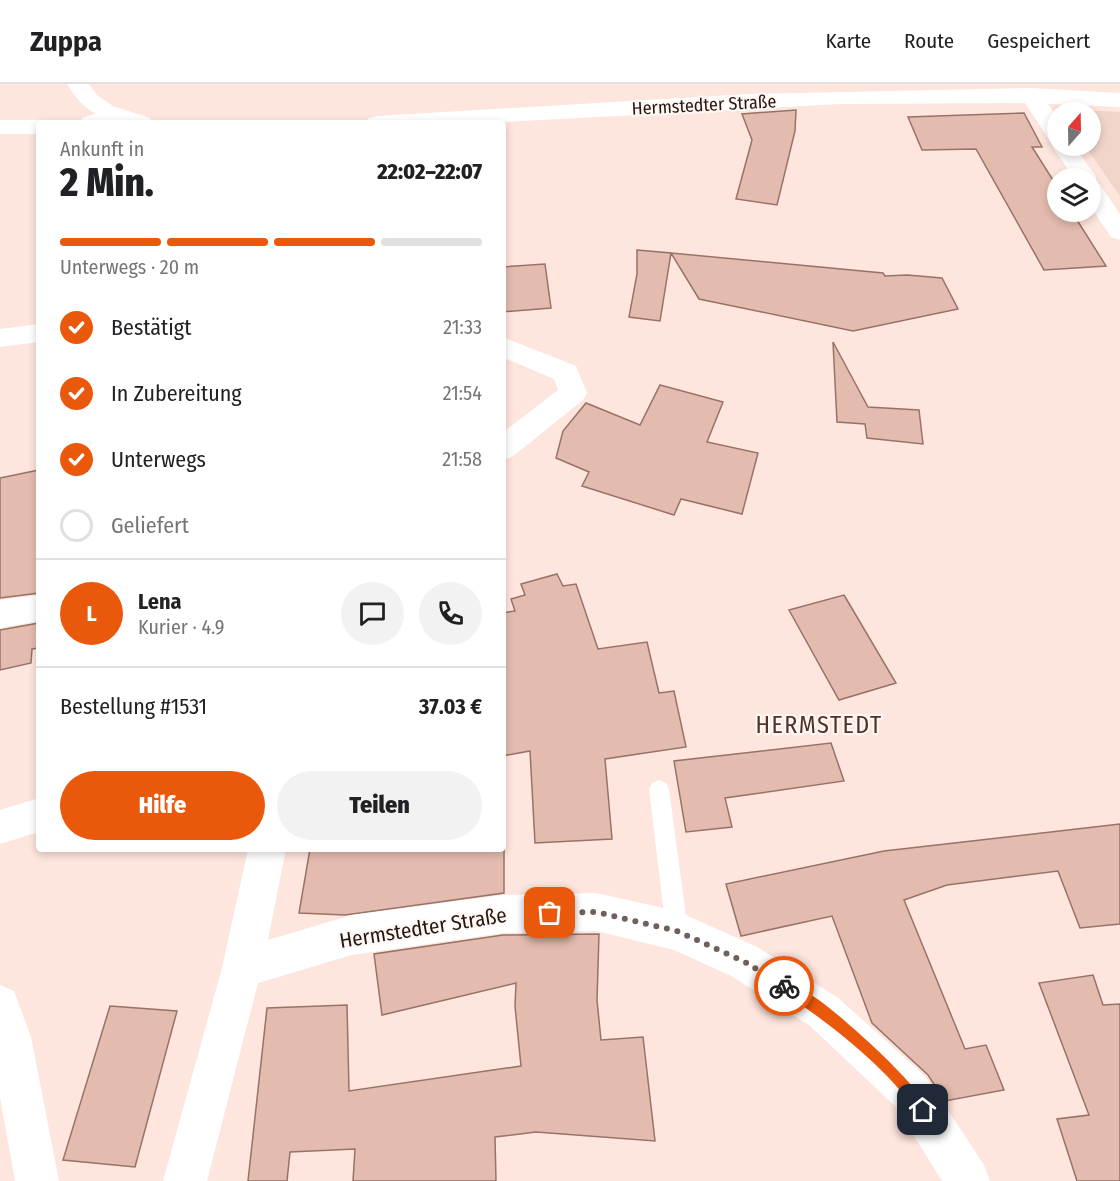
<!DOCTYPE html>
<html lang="de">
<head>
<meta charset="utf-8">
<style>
	:root { --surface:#fff; --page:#f2f2f2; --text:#202124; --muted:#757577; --line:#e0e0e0; --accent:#ea580c }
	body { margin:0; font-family:"Fira Sans Condensed",sans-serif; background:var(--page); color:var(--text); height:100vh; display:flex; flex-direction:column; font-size:22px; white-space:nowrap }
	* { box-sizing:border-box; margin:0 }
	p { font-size:20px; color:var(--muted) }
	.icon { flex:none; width:33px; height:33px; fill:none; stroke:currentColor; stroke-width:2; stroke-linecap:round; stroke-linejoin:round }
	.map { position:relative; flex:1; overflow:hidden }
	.sheet { position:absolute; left:36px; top:36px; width:470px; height:732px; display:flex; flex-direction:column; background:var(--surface); border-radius:6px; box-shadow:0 3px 9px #0003 }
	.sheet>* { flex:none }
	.needle { width:39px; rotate:20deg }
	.fabs { position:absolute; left:1047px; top:18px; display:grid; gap:12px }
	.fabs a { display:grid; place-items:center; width:54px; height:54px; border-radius:50%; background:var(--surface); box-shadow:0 3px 9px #0003; font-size:30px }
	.pin { position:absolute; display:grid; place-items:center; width:51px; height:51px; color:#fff; margin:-26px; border-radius:12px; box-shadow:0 3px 9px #0006 }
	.courier { position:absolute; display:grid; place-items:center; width:60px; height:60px; margin:-30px; border:4px solid #ea580c; border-radius:50%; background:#fff; color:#222; box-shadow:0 2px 8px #0007 }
	.overview em { font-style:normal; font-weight:800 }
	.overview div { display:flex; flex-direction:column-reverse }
	.overview { display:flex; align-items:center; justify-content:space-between; height:102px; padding:0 24px }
	h1 { font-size:39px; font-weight:800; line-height:45px }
	.bar { display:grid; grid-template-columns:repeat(4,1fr); gap:9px 6px; align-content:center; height:72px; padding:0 24px }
	.bar i { height:8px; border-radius:4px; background:var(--line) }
	.bar .selected { background:var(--accent) }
	.bar p { grid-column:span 4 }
	.line { display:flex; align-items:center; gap:15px; padding:0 24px; border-top:2px solid var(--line) }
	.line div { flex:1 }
	.round { display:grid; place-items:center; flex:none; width:63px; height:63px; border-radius:32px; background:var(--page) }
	ol { padding:0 24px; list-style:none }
	li { display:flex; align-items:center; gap:18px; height:66px }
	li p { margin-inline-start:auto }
	li .icon { padding:6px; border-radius:50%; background:var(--accent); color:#fff; stroke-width:4 }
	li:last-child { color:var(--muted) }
	li i { width:33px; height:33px; border:3px solid var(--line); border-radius:50% }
	.primary-button { display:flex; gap:12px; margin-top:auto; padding:12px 24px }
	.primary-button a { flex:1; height:69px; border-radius:36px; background:var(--accent); color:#fff; font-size:24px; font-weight:800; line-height:69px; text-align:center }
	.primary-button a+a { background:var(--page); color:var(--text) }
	header { display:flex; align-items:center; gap:36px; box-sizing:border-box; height:84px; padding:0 30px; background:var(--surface); border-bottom:2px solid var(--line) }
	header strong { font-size:28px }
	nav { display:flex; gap:33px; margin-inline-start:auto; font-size:21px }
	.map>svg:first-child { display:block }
	.built { fill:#f1d5cb }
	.building { fill:#e4bcaf; stroke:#977367; stroke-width:1.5 }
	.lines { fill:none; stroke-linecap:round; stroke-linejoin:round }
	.lane { fill:#fff; fill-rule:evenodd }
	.street { fill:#fff; fill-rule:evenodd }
	.secondary { fill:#fff; fill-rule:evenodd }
	.route { fill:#ea580c }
	.done { stroke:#715f59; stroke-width:6; stroke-dasharray:0 10.8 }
	.labels { text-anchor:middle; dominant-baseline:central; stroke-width:4.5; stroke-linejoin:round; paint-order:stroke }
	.far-street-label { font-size:18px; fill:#251712; stroke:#fff7f4 }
	.street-label { font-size:21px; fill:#251712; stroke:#fff7f4 }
	.quarter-label { font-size:24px; letter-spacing:1.5px; fill:#513227; stroke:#fff7f4 }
</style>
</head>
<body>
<header>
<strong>Zuppa</strong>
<nav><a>Karte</a><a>Route</a><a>Gespeichert</a></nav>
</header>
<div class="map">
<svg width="1120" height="1097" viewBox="0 0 1120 1097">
	<rect width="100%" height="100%" fill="#fee5dd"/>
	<path class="built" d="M 1059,25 L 1120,28 L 1120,112 L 1085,62 L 1090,62 L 1090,28 L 1062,28 Z"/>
	<path class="building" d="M 796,26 L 795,47 L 777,121 L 736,115 L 752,56 L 742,30 Z
		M 1024,29 L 1042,63 L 1032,63 L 1058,104 L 1058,128 L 1072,128 L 1106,182 L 1044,186 L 976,65 L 922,66 L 908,33 Z
		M 637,166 L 671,169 L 660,237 L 629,233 L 637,190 Z
		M 671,169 L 883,189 L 885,192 L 907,191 L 942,194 L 958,225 L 853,247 L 699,215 Z
		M 545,180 L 551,224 L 502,228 L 502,183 Z
		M 833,258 L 868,323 L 919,326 L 923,360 L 867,354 L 865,340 L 837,338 Z
		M 660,301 L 723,318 L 707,358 L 758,369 L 742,430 L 681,415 L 674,431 L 582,402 L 589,388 L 556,374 L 563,347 L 586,319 L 640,341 Z
		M 39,386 L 39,509 L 0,514 L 0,394 Z
		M 557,490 L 563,502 L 576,500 L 598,565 L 647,558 L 659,609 L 674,607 L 686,663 L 605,675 L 612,755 L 535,759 L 530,667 L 502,672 L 502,529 L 515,527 L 511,515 L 525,511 L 521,500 Z
		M 844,511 L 896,599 L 839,616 L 789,526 Z
		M 39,539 L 39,564 L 32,565 L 31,579 L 0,586 L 0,546 Z
		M 831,659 L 844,697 L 725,714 L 732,743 L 686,748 L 674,677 Z
		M 1120,740 L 1120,840 L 1080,844 L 1058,787 L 947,801 L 904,816 L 965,965 L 986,961 L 1004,1006 L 945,1017 L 928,991 L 872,939 L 832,832 L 741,852 L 726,800 L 884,767 Z
		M 310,765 L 504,765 L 504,809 L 345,831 L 299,829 Z
		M 599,850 L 597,916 L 601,956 L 643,953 L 655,1057 L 536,1048 L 495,1053 L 496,1097 L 353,1097 L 355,1065 L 290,1068 L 287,1097 L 248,1097 L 267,924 L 347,921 L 349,1007 L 521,982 L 515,922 L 516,899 L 382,931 L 374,870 L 503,851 Z
		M 1093,891 L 1103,921 L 1120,920 L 1120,1097 L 1077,1097 L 1057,1035 L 1089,1031 L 1039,899 Z
		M 110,922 L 177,927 L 135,1083 L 63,1076 Z"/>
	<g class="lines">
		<path class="lane" d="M 659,696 L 666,699 L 669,705 L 688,847 L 685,855 L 677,858 L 669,855 L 666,847 L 649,705 L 652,699 Z"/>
		<path class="street" d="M 113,24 L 121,26 L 124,31 C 115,44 93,39 79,39 L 82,34 Z
			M 0,36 L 39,36 L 47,39 L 39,39 L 39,50 L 0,50 Z
			M 39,240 L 39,258 L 0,263 L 0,245 Z
			M 502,253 L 576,282 L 587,309 L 583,316 L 512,373 L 502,376 L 502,349 L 558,306 L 554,295 L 502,273 Z
			M 39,511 L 39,537 L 0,544 L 0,516 Z
			M 39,714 L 39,748 L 0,760 L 0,726 Z
			M 248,765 L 286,765 L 268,856 L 352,831 L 503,811 L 596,809 L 677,827 L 759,864 L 837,913 L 926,993 L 984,1081 L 990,1097 L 942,1097 L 896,1023 L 809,941 L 731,892 L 674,866 L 596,847 L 503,849 L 352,871 L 258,899 L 207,1097 L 163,1097 L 222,884 Z
			M 0,901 L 14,907 L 31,953 L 59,1097 L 15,1097 L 0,1014 Z"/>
		<path class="secondary" d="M 67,0 L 89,0 L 97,11 L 113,22 L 150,34 L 153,39 C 114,39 89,37 67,0 Z
			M 1031,4 L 1120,9 L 1120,23 L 1048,20 L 1058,34 L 1058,62 L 1074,62 L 1097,94 L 1095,97 L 1098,98 L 1120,130 L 1120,156 L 1111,153 L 1090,122 L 1090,94 L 1074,94 L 1052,62 L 1054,58 L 1050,57 L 1025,19 L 841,20 L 487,39 L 366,39 L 369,34 L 377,32 L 748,10 Z"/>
	</g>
	<path class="route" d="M 784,897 C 799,903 816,913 828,923 C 845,936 934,1013 927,1030 L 918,1030 C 891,987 824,934 780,907 L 780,898 Z"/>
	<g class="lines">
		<path class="done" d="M 550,829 L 596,828 L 677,847 L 745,878 L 784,902"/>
	</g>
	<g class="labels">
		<g class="far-street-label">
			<text transform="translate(704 21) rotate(-3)">Hermstedter Straße</text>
		</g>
		<g class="street-label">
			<text transform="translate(423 844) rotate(-9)">Hermstedter Straße</text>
		</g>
		<g class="quarter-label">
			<text x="819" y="641">HERMSTEDT</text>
		</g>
	</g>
</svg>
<div class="fabs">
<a><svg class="needle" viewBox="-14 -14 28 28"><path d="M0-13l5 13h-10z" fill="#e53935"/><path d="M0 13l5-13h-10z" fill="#757577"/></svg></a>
<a><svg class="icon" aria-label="layers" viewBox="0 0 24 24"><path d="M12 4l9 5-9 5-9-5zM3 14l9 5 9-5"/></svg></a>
</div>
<div class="pin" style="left:550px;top:829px;background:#ea580c"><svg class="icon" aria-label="bag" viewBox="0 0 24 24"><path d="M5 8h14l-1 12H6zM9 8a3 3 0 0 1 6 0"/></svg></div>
<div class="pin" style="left:923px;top:1026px;background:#1f2937"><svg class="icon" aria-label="home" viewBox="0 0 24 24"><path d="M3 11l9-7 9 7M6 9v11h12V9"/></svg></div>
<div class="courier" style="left:784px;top:902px"><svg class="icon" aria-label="bike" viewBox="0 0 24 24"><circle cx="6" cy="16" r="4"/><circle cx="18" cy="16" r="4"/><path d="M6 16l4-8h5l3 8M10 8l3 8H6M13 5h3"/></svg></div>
<section class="sheet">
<div class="overview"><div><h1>2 Min.</h1><p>Ankunft in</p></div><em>22:02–22:07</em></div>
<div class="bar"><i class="selected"></i><i class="selected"></i><i class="selected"></i><i></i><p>Unterwegs · 20 m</p></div>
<ol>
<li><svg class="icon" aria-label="check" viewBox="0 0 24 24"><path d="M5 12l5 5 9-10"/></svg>Bestätigt<p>21:33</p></li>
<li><svg class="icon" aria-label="check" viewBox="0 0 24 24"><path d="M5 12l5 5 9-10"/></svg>In Zubereitung<p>21:54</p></li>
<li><svg class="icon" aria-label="check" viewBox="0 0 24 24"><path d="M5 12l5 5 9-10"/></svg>Unterwegs<p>21:58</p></li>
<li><i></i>Geliefert</li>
</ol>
<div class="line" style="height:108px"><b class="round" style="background:var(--accent);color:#fff">L</b><div><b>Lena</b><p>Kurier · 4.9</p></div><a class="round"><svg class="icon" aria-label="chat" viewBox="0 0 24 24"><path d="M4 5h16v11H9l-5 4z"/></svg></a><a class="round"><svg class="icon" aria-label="phone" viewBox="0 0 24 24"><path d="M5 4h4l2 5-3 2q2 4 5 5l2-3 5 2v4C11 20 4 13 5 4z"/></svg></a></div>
<div class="line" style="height:78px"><div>Bestellung #1531</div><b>37.03 €</b></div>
<div class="primary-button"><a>Hilfe</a><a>Teilen</a></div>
</section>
</div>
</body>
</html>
